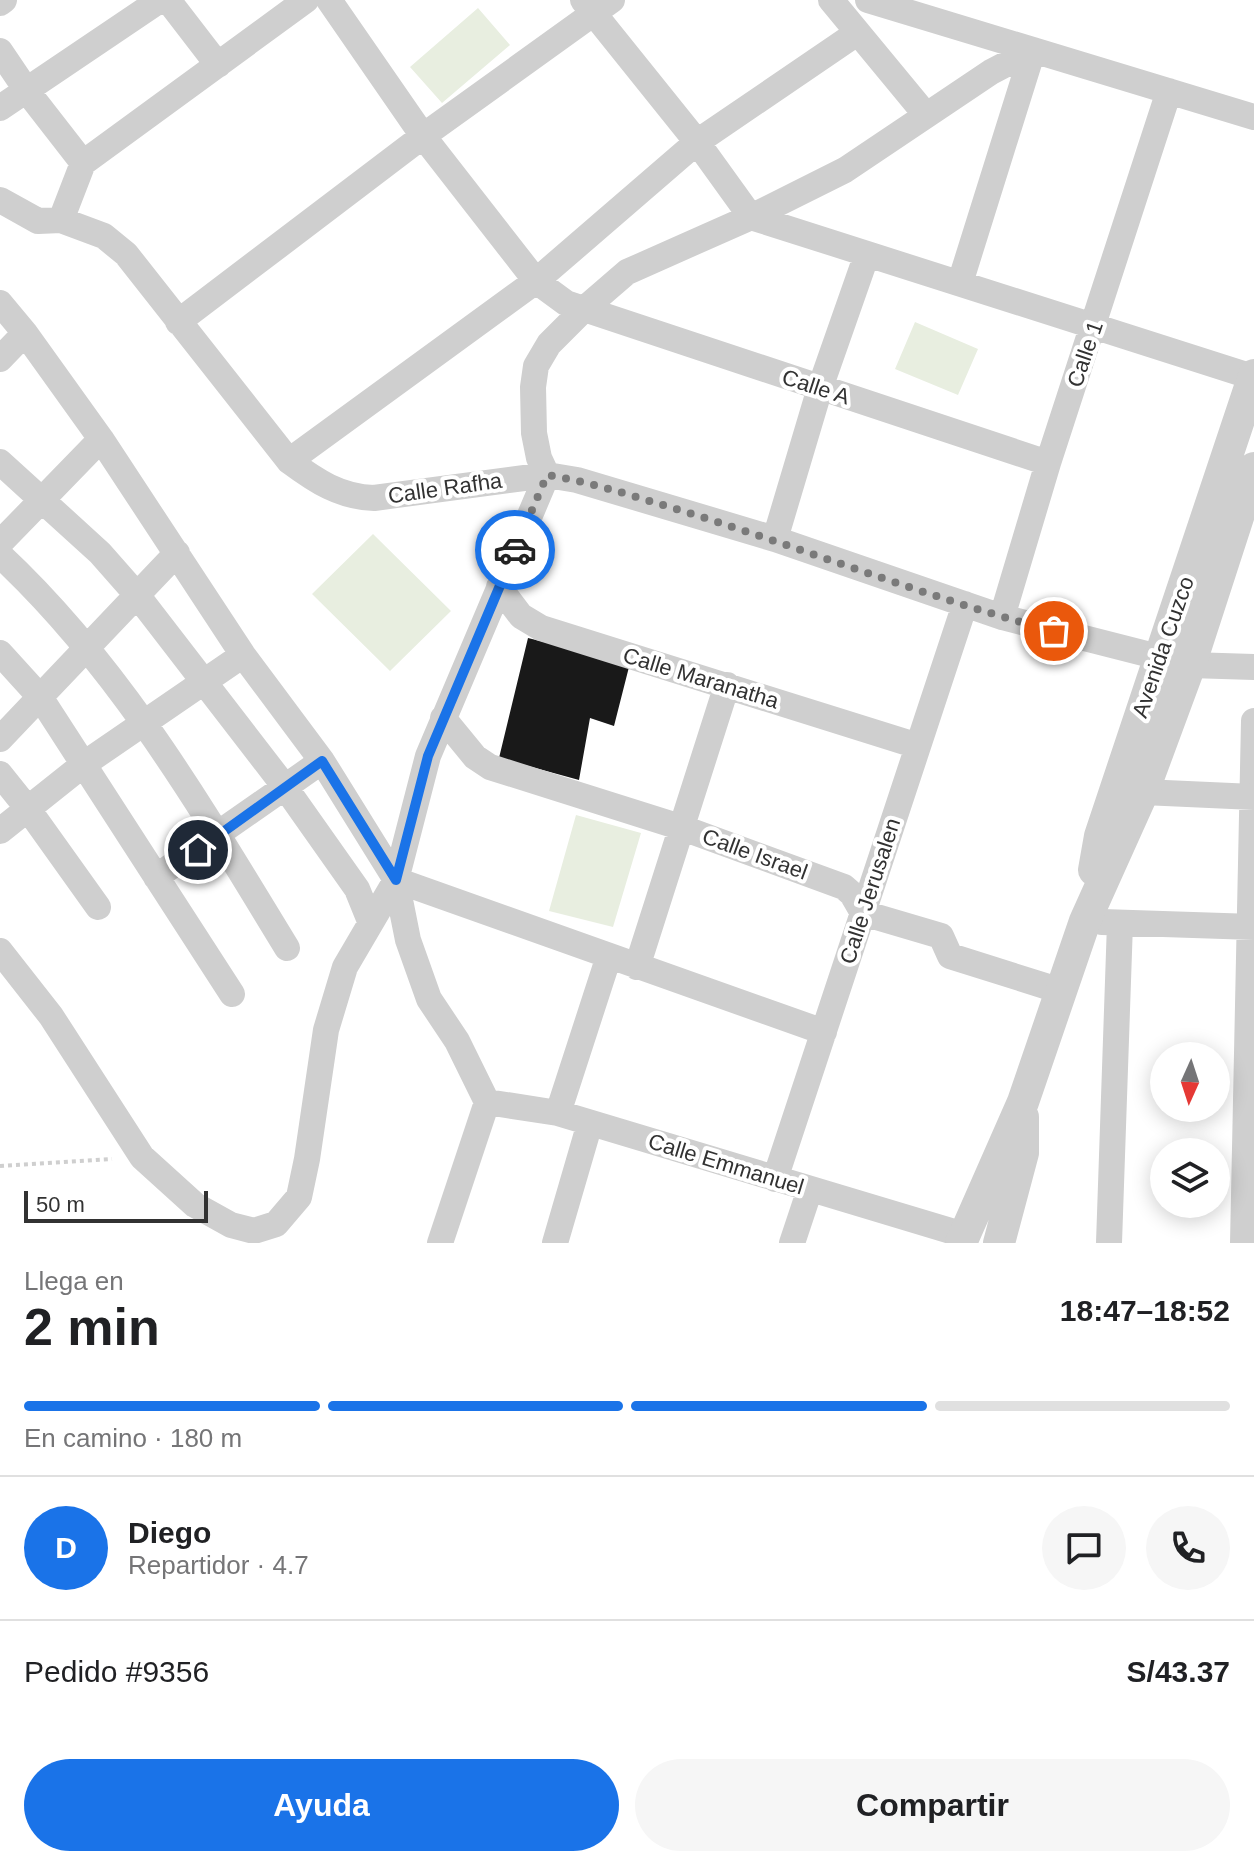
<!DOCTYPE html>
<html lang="es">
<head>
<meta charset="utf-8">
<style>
	:root { --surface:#fff; --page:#f6f6f6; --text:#202124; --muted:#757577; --line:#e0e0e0; --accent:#1a73e8 }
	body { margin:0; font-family:Arial,sans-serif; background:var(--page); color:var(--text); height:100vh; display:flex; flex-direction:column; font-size:30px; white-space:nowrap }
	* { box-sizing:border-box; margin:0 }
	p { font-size:26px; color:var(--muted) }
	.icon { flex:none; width:44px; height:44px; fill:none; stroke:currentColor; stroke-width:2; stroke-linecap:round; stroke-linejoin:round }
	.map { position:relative; height:1243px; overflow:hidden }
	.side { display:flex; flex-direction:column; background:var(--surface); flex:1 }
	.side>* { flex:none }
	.needle { width:52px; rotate:183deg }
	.tools { position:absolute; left:1150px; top:1042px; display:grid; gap:16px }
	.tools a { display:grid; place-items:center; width:80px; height:80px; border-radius:50%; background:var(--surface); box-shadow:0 4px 20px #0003; font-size:40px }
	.scale { position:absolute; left:24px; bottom:20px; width:184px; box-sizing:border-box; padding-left:8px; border:4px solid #323232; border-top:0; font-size:22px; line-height:28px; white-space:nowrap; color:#323232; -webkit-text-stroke:6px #fff; paint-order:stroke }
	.pin { position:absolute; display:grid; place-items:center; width:68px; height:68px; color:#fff; margin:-34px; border:4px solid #fff; border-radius:50%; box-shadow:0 2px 8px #0007 }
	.courier { position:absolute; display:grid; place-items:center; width:80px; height:80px; margin:-40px; border:6px solid #1a73e8; border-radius:50%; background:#fff; color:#222; box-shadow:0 2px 10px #0007 }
	.summary em { font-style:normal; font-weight:800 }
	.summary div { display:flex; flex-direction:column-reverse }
	.summary { display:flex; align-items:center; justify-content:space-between; height:136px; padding:0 24px }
	h1 { font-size:52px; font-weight:800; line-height:60px }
	.bar { display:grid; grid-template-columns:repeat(4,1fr); gap:12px 8px; align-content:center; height:96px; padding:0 24px }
	.bar i { height:10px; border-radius:6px; background:var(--line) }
	.bar .selected { background:var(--accent) }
	.bar p { grid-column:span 4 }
	.line { display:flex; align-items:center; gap:20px; padding:0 24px; border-top:2px solid var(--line) }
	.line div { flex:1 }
	.round { display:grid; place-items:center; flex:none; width:84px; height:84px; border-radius:42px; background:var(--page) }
	.cta { display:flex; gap:16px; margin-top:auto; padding:16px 24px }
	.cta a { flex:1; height:92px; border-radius:48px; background:var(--accent); color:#fff; font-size:32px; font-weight:800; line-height:92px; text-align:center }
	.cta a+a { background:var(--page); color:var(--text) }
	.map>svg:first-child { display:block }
	.green { fill:#e8eee0 }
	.building { fill:#191919 }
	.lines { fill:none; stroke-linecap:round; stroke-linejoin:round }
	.path { stroke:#cfcfcf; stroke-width:4; stroke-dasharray:4 4; stroke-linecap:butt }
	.minor { stroke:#cfcfcf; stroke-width:26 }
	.tertiary { stroke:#cfcfcf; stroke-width:32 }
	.done { stroke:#7a7a7a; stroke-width:8; stroke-dasharray:0 14.4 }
	.route { stroke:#1a73e8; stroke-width:10 }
	.labels { text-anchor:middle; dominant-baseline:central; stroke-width:8; stroke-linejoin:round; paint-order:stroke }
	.street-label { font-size:22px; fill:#323232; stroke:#fff }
</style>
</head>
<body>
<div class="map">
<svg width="1254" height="1243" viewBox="0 0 1254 1243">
	<rect width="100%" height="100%" fill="#fff"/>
	<path class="green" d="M 478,8 L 510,45 L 442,103 L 410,67 Z
		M 915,322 L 978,349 L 958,395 L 895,369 Z
		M 373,534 L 451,611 L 390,671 L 312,594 Z
		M 576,815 L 641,833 L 613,927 L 549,911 Z"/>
	<path class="building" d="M 528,638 L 630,663 L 614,726 L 590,718 L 579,780 L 499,758 Z"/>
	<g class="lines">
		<path class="path" d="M 0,1166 L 112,1159"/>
		<path class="minor" d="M 168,0 L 218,65
			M 329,0 L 423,136 L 536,281 L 566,303 L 1048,463
			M 583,0 L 697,142 L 751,217 L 1253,377
			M 831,0 L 926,115
			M 868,0 L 1254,117
			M 0,3 L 4,0
			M 0,51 L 27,91 L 83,163
			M 0,108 L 160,0
			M 0,200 L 38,221 L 61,220 L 104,236 L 126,254 L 289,461 C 316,481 340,497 374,498 L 547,475 L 577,480 L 775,539 L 1002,617 L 1190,665 L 1254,667
			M 61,220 L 83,163 L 306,0
			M 960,283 L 1033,50
			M 0,303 L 25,333 L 101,439 L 243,655 L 322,761 L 396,880 L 408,940 L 429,999 L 457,1041 L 487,1102
			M 178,322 L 423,136 L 612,0
			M 0,359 L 25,333
			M 289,461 L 536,281 L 697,142 L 857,33
			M 0,462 L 100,553 L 137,595 L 285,787 L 357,889 L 370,921
			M 775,539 L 820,388 L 867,254
			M 0,543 L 101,439
			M 0,555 C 120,667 202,809 287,948
			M 499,587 L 521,616 L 541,628 L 918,746
			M 1002,617 L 1048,463 L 1169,91
			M 0,653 L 40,697 L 232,994
			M 443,718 L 475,757 L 490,767 L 680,827 L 844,887 L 852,894 L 863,913 L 941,936 L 950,956 L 1061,991
			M 0,739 L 177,553
			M 0,774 L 28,809 L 98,907
			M 1143,792 L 1254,797
			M 0,831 L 84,764 L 243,655
			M 156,877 L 322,761
			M 396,880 L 824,1032
			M 1102,922 L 1254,927
			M 0,951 L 51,1016 L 142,1157 L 195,1205 L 231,1225 L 254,1231 L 276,1224 L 299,1197 L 307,1159 L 326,1030 L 345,967 L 396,880 L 428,756 L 547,475 L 539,458 L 534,433 L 533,387 L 536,366 L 549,344 L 583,310 L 627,272 L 751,217 L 845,170 L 991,72 L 1033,50
			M 637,967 L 727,685
			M 487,1102 L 558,1113 L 964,1235
			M 558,1113 L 609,956
			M 775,1179 L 965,604
			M 440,1243 L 487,1102
			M 555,1243 L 590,1123
			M 792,1243 L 810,1189
			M 1109,1243 L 1120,923
			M 1243,1243 L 1254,721"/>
		<path class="tertiary" d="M 1094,870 L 1100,836 L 1254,375
			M 961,1243 L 1023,1102 L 1085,921 L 1143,792 L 1190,665 L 1254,468
			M 999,1243 L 1023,1153 L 1023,1117"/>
	</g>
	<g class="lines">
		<path class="done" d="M 515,550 L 547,475 C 596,483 642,499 689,513 C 811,551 931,599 1054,631"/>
		<path class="route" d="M 198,850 L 322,761 L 396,880 L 428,756 L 515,550"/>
	</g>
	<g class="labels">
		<g class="street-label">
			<text transform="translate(1085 354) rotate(-71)">Calle 1</text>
			<text transform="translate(816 387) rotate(18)">Calle A</text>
			<text transform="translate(445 488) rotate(-8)">Calle Rafha</text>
			<text transform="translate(1163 647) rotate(-71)">Avenida Cuzco</text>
			<text transform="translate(701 678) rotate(17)">Calle Maranatha</text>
			<text transform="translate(755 854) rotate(20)">Calle Israel</text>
			<text transform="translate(870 891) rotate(-72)">Calle Jerusalen</text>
			<text transform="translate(726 1164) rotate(17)">Calle Emmanuel</text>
		</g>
	</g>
</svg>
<div class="tools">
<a><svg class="needle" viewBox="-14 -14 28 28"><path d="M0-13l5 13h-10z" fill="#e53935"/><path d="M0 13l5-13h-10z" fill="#757577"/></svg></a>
<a><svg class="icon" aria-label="layers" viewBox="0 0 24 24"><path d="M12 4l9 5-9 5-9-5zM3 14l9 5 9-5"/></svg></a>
</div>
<div class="scale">50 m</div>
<div class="pin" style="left:1054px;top:631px;background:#ea580c"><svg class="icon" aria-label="bag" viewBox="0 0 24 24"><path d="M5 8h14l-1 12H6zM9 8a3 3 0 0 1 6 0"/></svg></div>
<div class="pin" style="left:198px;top:850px;background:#1f2937"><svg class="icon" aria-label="home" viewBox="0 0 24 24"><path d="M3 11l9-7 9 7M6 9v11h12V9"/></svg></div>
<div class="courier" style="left:515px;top:550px"><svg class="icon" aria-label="car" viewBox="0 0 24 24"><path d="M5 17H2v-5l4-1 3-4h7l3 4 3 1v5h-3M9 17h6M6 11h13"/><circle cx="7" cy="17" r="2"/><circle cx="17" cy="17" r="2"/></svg></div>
</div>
<section class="side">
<div class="summary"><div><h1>2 min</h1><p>Llega en</p></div><em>18:47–18:52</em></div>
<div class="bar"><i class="selected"></i><i class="selected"></i><i class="selected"></i><i></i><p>En camino · 180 m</p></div>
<div class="line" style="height:144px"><b class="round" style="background:var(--accent);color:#fff">D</b><div><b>Diego</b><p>Repartidor · 4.7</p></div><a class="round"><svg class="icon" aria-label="chat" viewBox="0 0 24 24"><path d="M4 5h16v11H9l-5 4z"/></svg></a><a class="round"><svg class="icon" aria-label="phone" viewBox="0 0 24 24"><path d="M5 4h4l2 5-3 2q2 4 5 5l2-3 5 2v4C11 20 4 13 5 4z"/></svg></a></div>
<div class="line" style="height:104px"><div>Pedido #9356</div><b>S/43.37</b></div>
<div class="cta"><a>Ayuda</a><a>Compartir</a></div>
</section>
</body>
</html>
